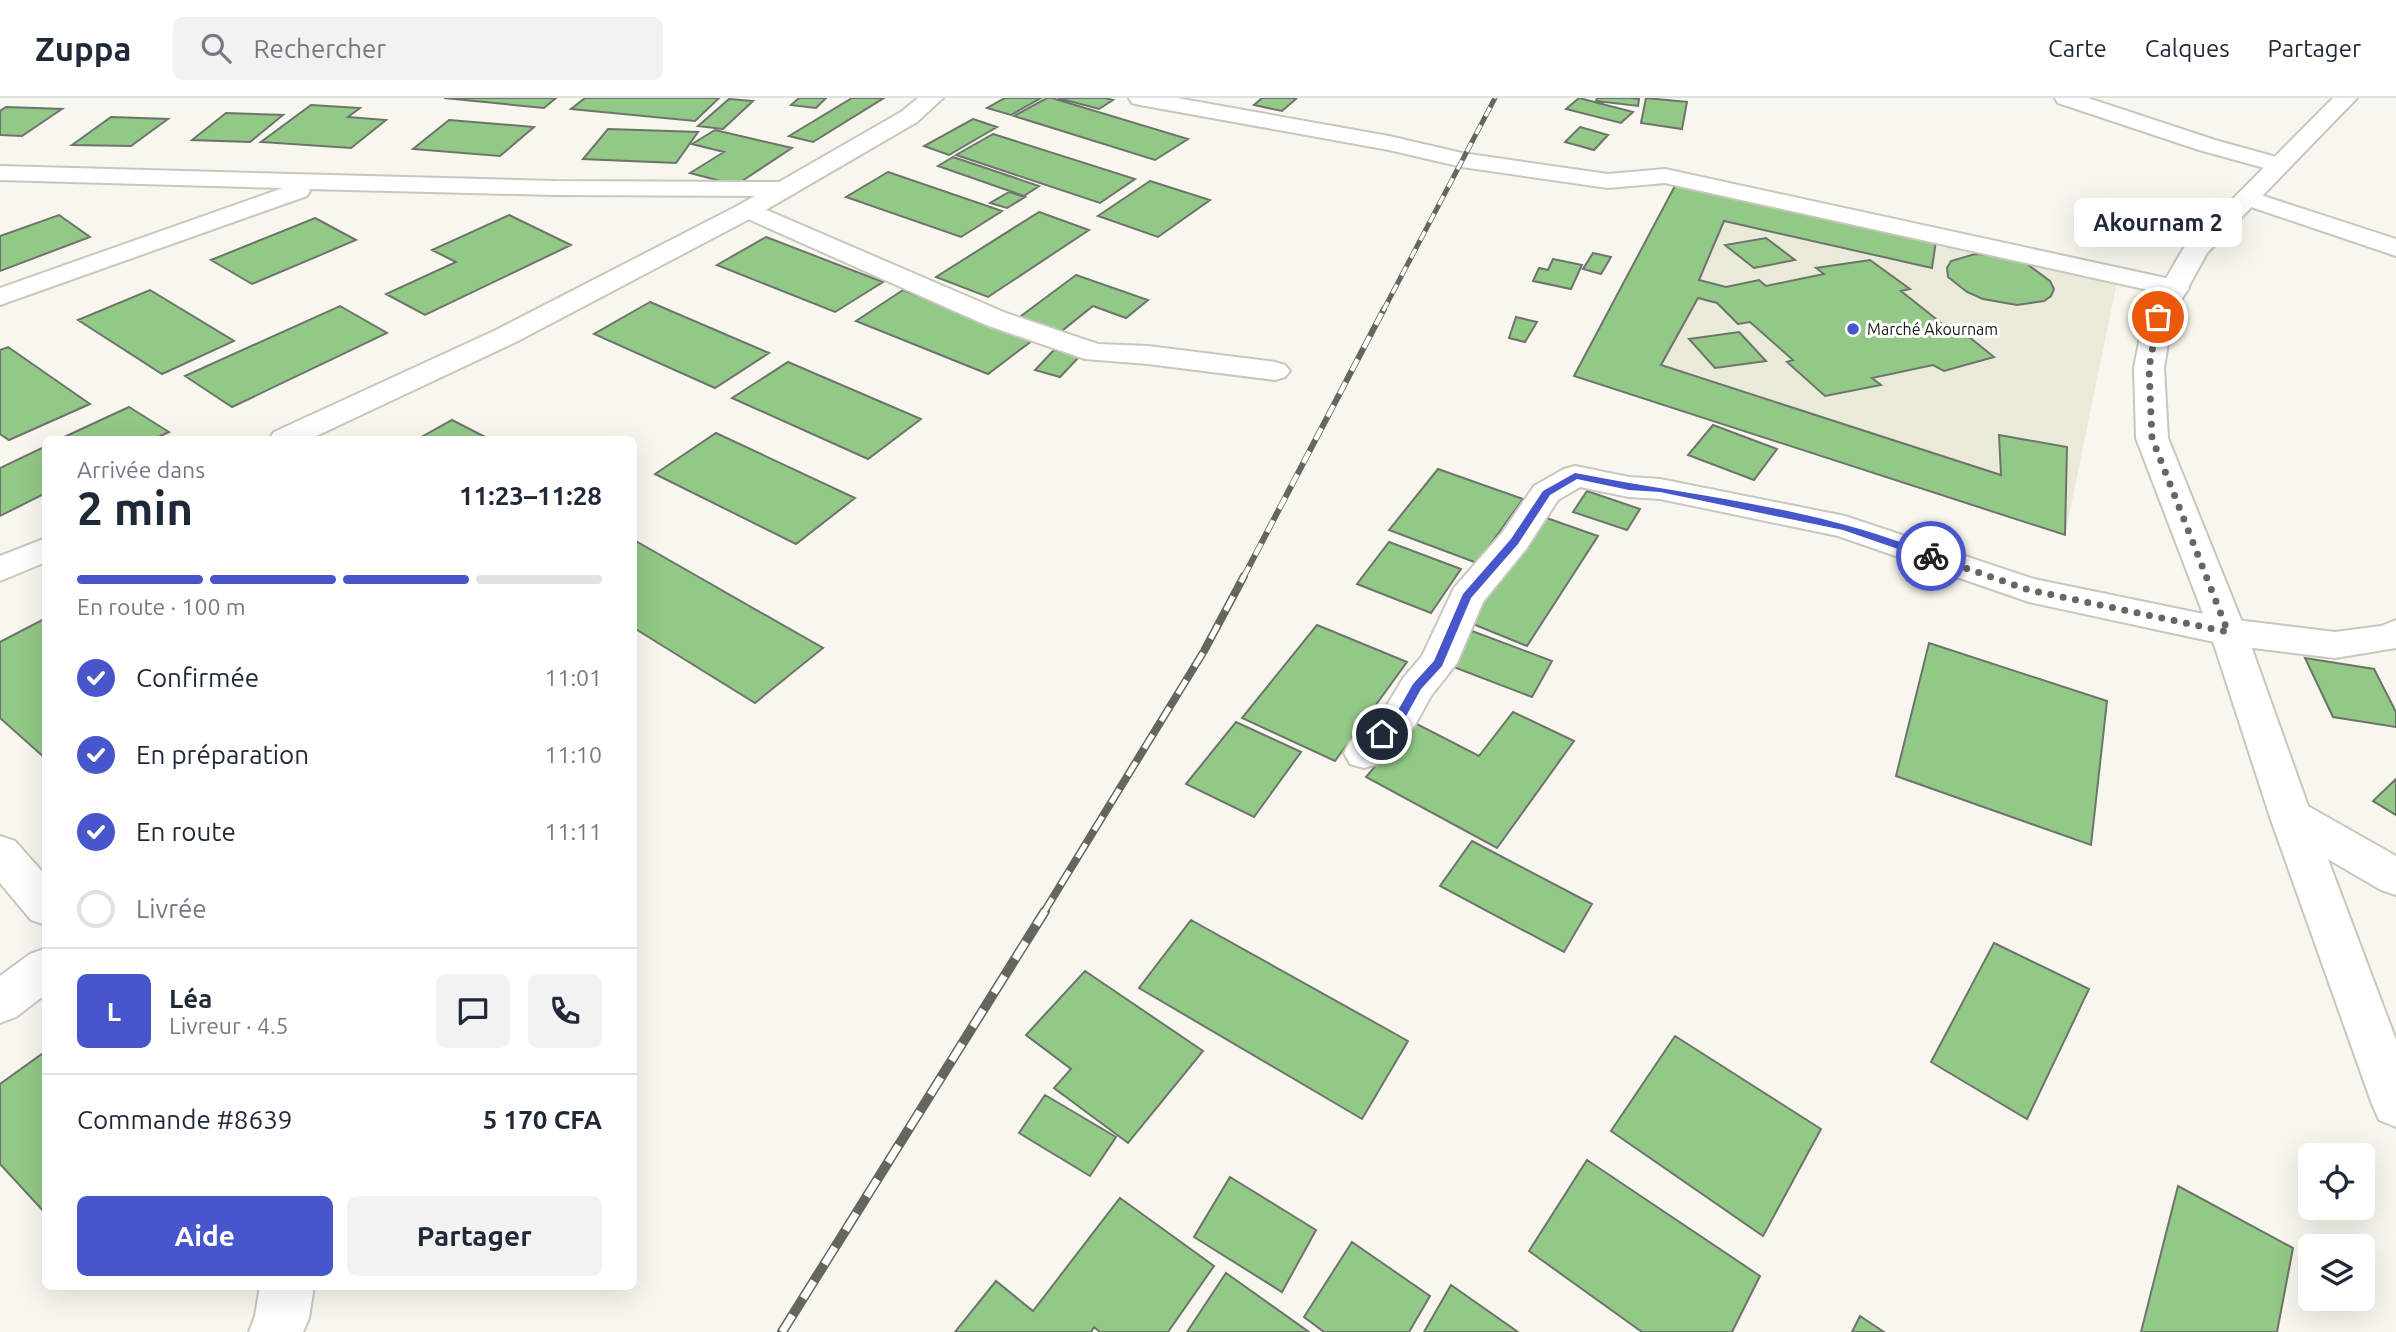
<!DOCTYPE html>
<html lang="fr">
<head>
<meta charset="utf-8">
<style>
	:root { --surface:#fff; --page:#f2f2f3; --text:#1f2937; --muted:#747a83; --line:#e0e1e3; --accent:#4856cb }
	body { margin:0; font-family:Ubuntu,sans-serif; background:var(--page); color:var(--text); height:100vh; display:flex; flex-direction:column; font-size:26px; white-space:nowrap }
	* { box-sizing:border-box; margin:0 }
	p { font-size:23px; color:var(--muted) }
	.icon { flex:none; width:38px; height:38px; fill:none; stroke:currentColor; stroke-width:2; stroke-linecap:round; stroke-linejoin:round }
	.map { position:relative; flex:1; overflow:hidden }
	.side { position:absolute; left:42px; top:338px; width:595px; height:854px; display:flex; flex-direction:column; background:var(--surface); border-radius:10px; box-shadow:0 7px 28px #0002 }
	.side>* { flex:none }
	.tools { position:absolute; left:2298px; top:1045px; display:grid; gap:14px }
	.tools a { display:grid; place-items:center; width:77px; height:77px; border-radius:10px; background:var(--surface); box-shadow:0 7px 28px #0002; font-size:35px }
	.pin { position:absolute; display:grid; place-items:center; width:60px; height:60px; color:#fff; margin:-30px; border:4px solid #fff; border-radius:50%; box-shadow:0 2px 7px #0007 }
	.courier { position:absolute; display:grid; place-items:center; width:70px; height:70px; margin:-35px; border:5px solid #4856cb; border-radius:50%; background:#fff; color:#222; box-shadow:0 2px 9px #0007 }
	.bubble { position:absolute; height:49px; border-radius:10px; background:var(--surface); box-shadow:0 7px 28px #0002; font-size:23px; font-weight:600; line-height:49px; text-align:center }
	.overview em { font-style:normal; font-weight:600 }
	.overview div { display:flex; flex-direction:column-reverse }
	.overview { display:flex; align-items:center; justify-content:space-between; height:119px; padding:0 35px }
	h1 { font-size:46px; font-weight:600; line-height:52px }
	.bar { display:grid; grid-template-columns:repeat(4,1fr); gap:10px 7px; align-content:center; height:84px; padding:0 35px }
	.bar i { height:9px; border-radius:5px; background:var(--line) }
	.bar .on { background:var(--accent) }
	.bar p { grid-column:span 4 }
	.line { display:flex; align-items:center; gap:18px; padding:0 35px; border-top:2px solid var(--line) }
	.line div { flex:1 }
	.round { display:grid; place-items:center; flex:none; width:74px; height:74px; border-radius:10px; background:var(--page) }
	ol { padding:0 35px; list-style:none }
	li { display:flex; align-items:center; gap:21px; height:77px }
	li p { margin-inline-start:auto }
	li .icon { padding:7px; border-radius:50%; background:var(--accent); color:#fff; stroke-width:4 }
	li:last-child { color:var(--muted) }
	li i { width:38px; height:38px; border:4px solid var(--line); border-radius:50% }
	.primary-button { display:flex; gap:14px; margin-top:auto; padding:14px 35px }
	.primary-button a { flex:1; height:80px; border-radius:10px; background:var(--accent); color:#fff; font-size:28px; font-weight:600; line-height:80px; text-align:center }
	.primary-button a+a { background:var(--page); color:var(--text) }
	header { display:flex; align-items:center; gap:42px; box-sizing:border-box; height:98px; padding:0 35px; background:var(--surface); border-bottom:2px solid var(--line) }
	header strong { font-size:33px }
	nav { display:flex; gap:38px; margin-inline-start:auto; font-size:24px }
	.search { width:490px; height:63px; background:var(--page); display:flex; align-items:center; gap:18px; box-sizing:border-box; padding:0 24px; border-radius:10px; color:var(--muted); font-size:26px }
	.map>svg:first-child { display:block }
	.built { fill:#eaead9 }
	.building { fill:#92c986; stroke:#6e746d; stroke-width:2 }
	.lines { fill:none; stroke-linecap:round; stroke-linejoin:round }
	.street-casing { stroke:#c7c7be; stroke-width:4 }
	.secondary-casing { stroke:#c7c7be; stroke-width:4 }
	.street { fill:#fff; fill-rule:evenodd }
	.secondary { fill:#fff; fill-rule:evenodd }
	.rail-far3-casing { stroke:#666660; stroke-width:5 }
	.rail-far2-casing { stroke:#666660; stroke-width:6 }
	.rail-far1-casing { stroke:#666660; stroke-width:8 }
	.rail-casing { stroke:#666660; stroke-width:10 }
	.rail-far3 { stroke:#fffffe; stroke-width:3.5; stroke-dasharray:10; stroke-linecap:butt }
	.rail-far2 { stroke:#fffffe; stroke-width:4.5; stroke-dasharray:13; stroke-linecap:butt }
	.rail-far1 { stroke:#fffffe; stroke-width:5; stroke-dasharray:16; stroke-linecap:butt }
	.rail { stroke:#fffffe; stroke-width:7; stroke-dasharray:20; stroke-linecap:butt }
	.route { fill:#4856cb }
	.done { stroke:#676762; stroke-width:7; stroke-dasharray:0 12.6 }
	.poi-dot { fill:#4856cb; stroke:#fffffe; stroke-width:2.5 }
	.labels { text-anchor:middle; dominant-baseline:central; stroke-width:6; stroke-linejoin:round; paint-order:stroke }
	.far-poi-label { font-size:16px; fill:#1a1a17; stroke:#fffffe; text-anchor:start }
</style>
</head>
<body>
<header>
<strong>Zuppa</strong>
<div class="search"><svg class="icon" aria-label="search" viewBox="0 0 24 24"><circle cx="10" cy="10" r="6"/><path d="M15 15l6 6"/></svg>Rechercher</div>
<nav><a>Carte</a><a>Calques</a><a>Partager</a></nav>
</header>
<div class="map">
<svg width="2396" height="1234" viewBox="0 0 2396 1234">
	<rect width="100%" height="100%" fill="#f7f7ed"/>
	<path class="built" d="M 1676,86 L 2117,184 L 2065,437 L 1574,278 Z"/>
	<path class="building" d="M 444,0 L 556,0 L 544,10 Z
		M 585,0 L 719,0 L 695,23 L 571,11 Z
		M 799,0 L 826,0 L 816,10 L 791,7 Z
		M 852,0 L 884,0 L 813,44 L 789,38 Z
		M 1005,0 L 1041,0 L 1011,17 L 987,10 Z
		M 1047,0 L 1052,0 L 1188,41 L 1155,62 L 1014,18 Z
		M 1058,0 L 1105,0 L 1113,2 L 1099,11 Z
		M 1262,0 L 1293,0 L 1296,1 L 1282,13 L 1254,7 Z
		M 1579,0 L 1633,14 L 1621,25 L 1566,11 Z
		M 1597,0 L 1630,0 L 1639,1 L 1638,8 L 1596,3 Z
		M 1646,0 L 1687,4 L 1682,31 L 1641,25 Z
		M 729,1 L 753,3 L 723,31 L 698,28 Z
		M 311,7 L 360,10 L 348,19 L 386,22 L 351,50 L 261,44 Z
		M 6,9 L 62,11 L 22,38 L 0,37 L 0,13 Z
		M 226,15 L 283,17 L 250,44 L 192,42 Z
		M 111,19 L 168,21 L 131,48 L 72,47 Z
		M 973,21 L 997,29 L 949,57 L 924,48 Z
		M 449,22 L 534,29 L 500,58 L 413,51 Z
		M 1580,29 L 1608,37 L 1594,52 L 1565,44 Z
		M 608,31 L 698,34 L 676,65 L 583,61 Z
		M 715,32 L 792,50 L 736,87 L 690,75 L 724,54 L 692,46 Z
		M 993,36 L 1135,81 L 1100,105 L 956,57 Z
		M 953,59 L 1039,88 L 1024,98 L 938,68 Z
		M 888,74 L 1002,113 L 961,139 L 846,99 Z
		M 1150,83 L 1210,102 L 1158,139 L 1098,118 Z
		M 1676,86 L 1936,143 L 1932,170 L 1724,123 L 1699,182 L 1726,189 L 1759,182 L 1766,188 L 1824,176 L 1816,170 L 1870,162 L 1910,191 L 1901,193 L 1945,228 L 1953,226 L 1994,259 L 1944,273 L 1933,267 L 1872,280 L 1881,287 L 1825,298 L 1787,264 L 1793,262 L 1750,224 L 1738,226 L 1717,205 L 1698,200 L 1661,267 L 2001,377 L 1999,337 L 2067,349 L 2065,437 L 1574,278 Z
		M 1009,94 L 1025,99 L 1007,110 L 990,105 Z
		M 1039,114 L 1089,132 L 988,199 L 936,179 Z
		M 59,117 L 90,139 L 0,173 L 0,138 Z
		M 509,117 L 571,147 L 425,217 L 386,196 L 456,164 L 432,152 Z
		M 315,120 L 356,142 L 252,186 L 211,162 Z
		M 766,139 L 883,184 L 835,214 L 717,167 Z
		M 1766,140 L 1795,162 L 1754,170 L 1725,147 Z
		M 1593,155 L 1611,159 L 1601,176 L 1583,171 Z
		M 1975,156 L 1992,157 L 2027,166 L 2050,183 L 2054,191 L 2051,198 L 2044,203 L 2017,207 L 1983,201 L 1967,194 L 1948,179 L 1947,170 L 1951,163 Z
		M 1553,161 L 1582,167 L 1571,191 L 1533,183 L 1539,170 L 1548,172 Z
		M 1076,177 L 1148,202 L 1126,220 L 1093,208 L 1058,236 L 1017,221 Z
		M 150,192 L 234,243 L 162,276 L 78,222 Z
		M 903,192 L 1033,242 L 988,276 L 856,223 Z
		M 650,204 L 769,255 L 715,290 L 594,236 Z
		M 340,208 L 387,235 L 232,309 L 185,278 Z
		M 1516,219 L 1537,224 L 1525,244 L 1509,240 Z
		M 1739,234 L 1766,263 L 1715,270 L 1689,241 Z
		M 8,249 L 90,306 L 9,342 L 0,336 L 0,252 Z
		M 1054,252 L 1079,259 L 1060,279 L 1035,272 Z
		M 788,264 L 921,321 L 868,361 L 732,300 Z
		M 129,309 L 169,334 L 154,341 L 60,341 Z
		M 452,322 L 489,341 L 418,341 Z
		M 1713,327 L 1777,351 L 1754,382 L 1688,357 Z
		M 716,335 L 855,400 L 796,446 L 655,376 Z
		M 46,348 L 46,395 L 0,418 L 0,370 Z
		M 1438,371 L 1523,401 L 1477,465 L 1389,432 Z
		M 1587,393 L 1640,411 L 1627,432 L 1573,414 Z
		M 1541,418 L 1598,438 L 1527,548 L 1468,524 Z
		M 634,442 L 823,550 L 755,605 L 634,530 Z
		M 1389,444 L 1461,471 L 1431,515 L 1357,486 Z
		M 42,522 L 46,524 L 46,661 L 0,620 L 0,544 Z
		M 1317,527 L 1407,564 L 1335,663 L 1242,620 Z
		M 1472,533 L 1552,563 L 1532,599 L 1451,568 Z
		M 1929,545 L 2107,603 L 2091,747 L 1896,678 Z
		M 2305,560 L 2374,571 L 2396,614 L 2396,629 L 2333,619 Z
		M 1513,614 L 1574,643 L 1497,750 L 1366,679 L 1413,624 L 1479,658 Z
		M 1236,624 L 1301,654 L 1254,719 L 1186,686 Z
		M 2396,681 L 2396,717 L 2373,703 Z
		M 1472,743 L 1592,806 L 1564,854 L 1440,788 Z
		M 1191,822 L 1408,943 L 1362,1021 L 1139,890 Z
		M 1994,845 L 2089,891 L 2027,1021 L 1931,964 Z
		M 1085,873 L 1203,953 L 1128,1045 L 1054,990 L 1071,971 L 1026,937 Z
		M 1675,938 L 1821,1031 L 1763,1138 L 1611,1033 Z
		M 46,953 L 46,1116 L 0,1066 L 0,986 Z
		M 1045,997 L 1116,1039 L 1090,1078 L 1019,1035 Z
		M 1587,1062 L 1760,1178 L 1732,1234 L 1642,1234 L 1529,1153 Z
		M 1230,1079 L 1316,1132 L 1282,1194 L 1194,1139 Z
		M 2178,1088 L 2293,1150 L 2277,1234 L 2141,1234 Z
		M 1120,1100 L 1214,1168 L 1168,1234 L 1100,1234 L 1094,1229 L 1091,1234 L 955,1234 L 996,1183 L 1033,1213 Z
		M 1352,1144 L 1430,1198 L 1409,1234 L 1324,1234 L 1304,1219 Z
		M 1226,1175 L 1309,1234 L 1187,1234 Z
		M 1451,1187 L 1518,1234 L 1424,1234 Z
		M 1860,1218 L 1884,1234 L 1852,1234 Z"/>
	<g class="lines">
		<defs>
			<path id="street" d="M 1129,0 L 1177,0 L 1389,38 L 1462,55 L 1608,76 L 1665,71 L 2175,182 L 2185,184 L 2189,190 L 2185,196 L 2175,198 L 1665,85 L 1608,90 L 1462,69 L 1389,52 L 1140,7 L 1132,5 Z
				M 2055,0 L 2088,0 L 2215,42 L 2287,62 L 2291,67 L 2287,72 L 2279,74 L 2199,52 L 2058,5 Z
				M 0,68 L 554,83 L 785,84 L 794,86 L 797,91 L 794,96 L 785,98 L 554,97 L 309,91 L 310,93 L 307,98 L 0,207 L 0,190 L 283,90 L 0,82 Z
				M 2248,93 L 2396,141 L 2396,158 L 2239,105 L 2236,100 L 2239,95 Z
				M 748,104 L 1006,215 L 1098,246 L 1148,248 L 1275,264 L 1285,267 L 1290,273 L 1285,279 L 1275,282 L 1148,266 L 1085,261 L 986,227 L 739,117 L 735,112 L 739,107 Z
				M 1575,368 L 1629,379 L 1660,381 L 1845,418 L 2034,481 L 2228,521 L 2335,534 L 2381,528 L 2396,522 L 2396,550 L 2335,560 L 2228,547 L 2029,504 L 1838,438 L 1660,401 L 1629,399 L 1580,389 L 1558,402 L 1526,451 L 1483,504 L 1457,565 L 1431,598 L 1415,627 L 1378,666 L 1364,670 L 1350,666 L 1344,655 L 1350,644 L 1387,607 L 1404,579 L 1422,558 L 1454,490 L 1502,435 L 1534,388 L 1564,371 Z
				M 2291,703 L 2306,707 L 2396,758 L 2396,797 L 2381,792 L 2276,731 L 2270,719 L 2276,707 Z
				M 0,738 L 15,743 L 46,778 L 46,827 L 31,822 L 0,785 Z
				M 46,850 L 46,896 L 16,919 L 0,925 L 0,878 L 30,856 Z
				M 260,1188 L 314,1188 L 309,1220 L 303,1234 L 249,1234 L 255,1218 Z"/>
			<path id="secondary" d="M 918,0 L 943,0 L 917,24 L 757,117 L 516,244 L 310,341 L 269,341 L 274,334 L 496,232 L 739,107 L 901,14 Z
				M 2333,0 L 2357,0 L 2207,155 L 2172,219 L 2164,270 L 2168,340 L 2246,534 L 2312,719 L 2396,942 L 2396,1029 L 2379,1022 L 2372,1006 L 2270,719 L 2210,534 L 2136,340 L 2134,270 L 2144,219 L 2183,151 Z
				M 46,440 L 46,464 L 0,483 L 0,458 Z"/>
		</defs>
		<use href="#street" class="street-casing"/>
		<use href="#secondary" class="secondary-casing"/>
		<use href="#street" class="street"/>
		<use href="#secondary" class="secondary"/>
		<defs>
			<path id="rail-far3" d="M 1383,213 L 1495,0"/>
			<path id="rail-far2" d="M 1243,480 L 1384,211"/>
			<path id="rail-far1" d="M 1044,814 L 1204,553 L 1244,478"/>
			<path id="rail" d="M 782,1234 L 1045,813"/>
		</defs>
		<use href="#rail-far3" class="rail-far3-casing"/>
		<use href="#rail-far2" class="rail-far2-casing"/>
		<use href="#rail-far1" class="rail-far1-casing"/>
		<use href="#rail" class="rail-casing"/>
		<use href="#rail-far3" class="rail-far3"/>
		<use href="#rail-far2" class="rail-far2"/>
		<use href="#rail-far1" class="rail-far1"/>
		<use href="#rail" class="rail"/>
	</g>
	<path class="route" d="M 1575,375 C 1681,396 1789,406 1891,441 C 1905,446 1925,450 1936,458 L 1927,461 L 1843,432 L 1660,394 L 1629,392 L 1577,381 L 1550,397 L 1518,446 L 1471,500 L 1442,568 L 1421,591 L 1405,620 L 1386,639 L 1378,639 L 1378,633 L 1397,614 L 1413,586 L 1434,563 L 1463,496 L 1511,441 L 1543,393 Z"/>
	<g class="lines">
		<path class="done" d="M 1931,458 L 2029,492 L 2228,534 L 2152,340 L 2149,270 L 2158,219"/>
	</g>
	<circle class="poi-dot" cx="1853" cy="231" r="7"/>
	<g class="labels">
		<g class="far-poi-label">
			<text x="1867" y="231">Marché Akournam</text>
		</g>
	</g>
</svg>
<div class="tools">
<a><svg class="icon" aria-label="locate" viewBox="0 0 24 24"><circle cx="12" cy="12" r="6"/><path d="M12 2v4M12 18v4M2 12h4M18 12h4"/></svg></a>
<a><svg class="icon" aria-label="layers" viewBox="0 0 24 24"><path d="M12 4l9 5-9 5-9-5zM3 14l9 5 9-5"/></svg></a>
</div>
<div class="pin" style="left:2158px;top:219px;background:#ea580c"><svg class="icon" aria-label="bag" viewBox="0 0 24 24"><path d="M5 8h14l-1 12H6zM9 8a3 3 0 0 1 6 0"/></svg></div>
<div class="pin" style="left:1382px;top:636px;background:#1f2937"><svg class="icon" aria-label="home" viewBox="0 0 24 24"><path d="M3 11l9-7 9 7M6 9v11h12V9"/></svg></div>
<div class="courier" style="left:1931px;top:458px"><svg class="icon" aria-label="bike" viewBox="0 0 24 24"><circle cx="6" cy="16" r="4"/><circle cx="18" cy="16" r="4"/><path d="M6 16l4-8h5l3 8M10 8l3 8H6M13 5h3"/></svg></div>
<div class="bubble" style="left:2074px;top:100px;width:168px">Akournam 2</div>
<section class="side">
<div class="overview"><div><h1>2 min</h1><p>Arrivée dans</p></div><em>11:23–11:28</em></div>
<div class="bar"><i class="on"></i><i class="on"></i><i class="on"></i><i></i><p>En route · 100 m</p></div>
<ol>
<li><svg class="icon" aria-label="check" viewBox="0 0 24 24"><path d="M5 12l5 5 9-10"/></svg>Confirmée<p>11:01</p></li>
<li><svg class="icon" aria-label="check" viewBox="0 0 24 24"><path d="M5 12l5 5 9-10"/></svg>En préparation<p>11:10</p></li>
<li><svg class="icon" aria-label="check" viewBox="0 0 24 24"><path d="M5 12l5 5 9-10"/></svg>En route<p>11:11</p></li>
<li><i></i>Livrée</li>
</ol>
<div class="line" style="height:126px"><b class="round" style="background:var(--accent);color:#fff">L</b><div><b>Léa</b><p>Livreur · 4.5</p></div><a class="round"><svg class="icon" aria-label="chat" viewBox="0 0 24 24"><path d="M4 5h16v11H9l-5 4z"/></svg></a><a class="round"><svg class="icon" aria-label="phone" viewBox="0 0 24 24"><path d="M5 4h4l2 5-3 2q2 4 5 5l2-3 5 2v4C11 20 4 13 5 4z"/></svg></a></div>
<div class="line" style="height:91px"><div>Commande #8639</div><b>5 170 CFA</b></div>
<div class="primary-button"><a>Aide</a><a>Partager</a></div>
</section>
</div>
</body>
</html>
